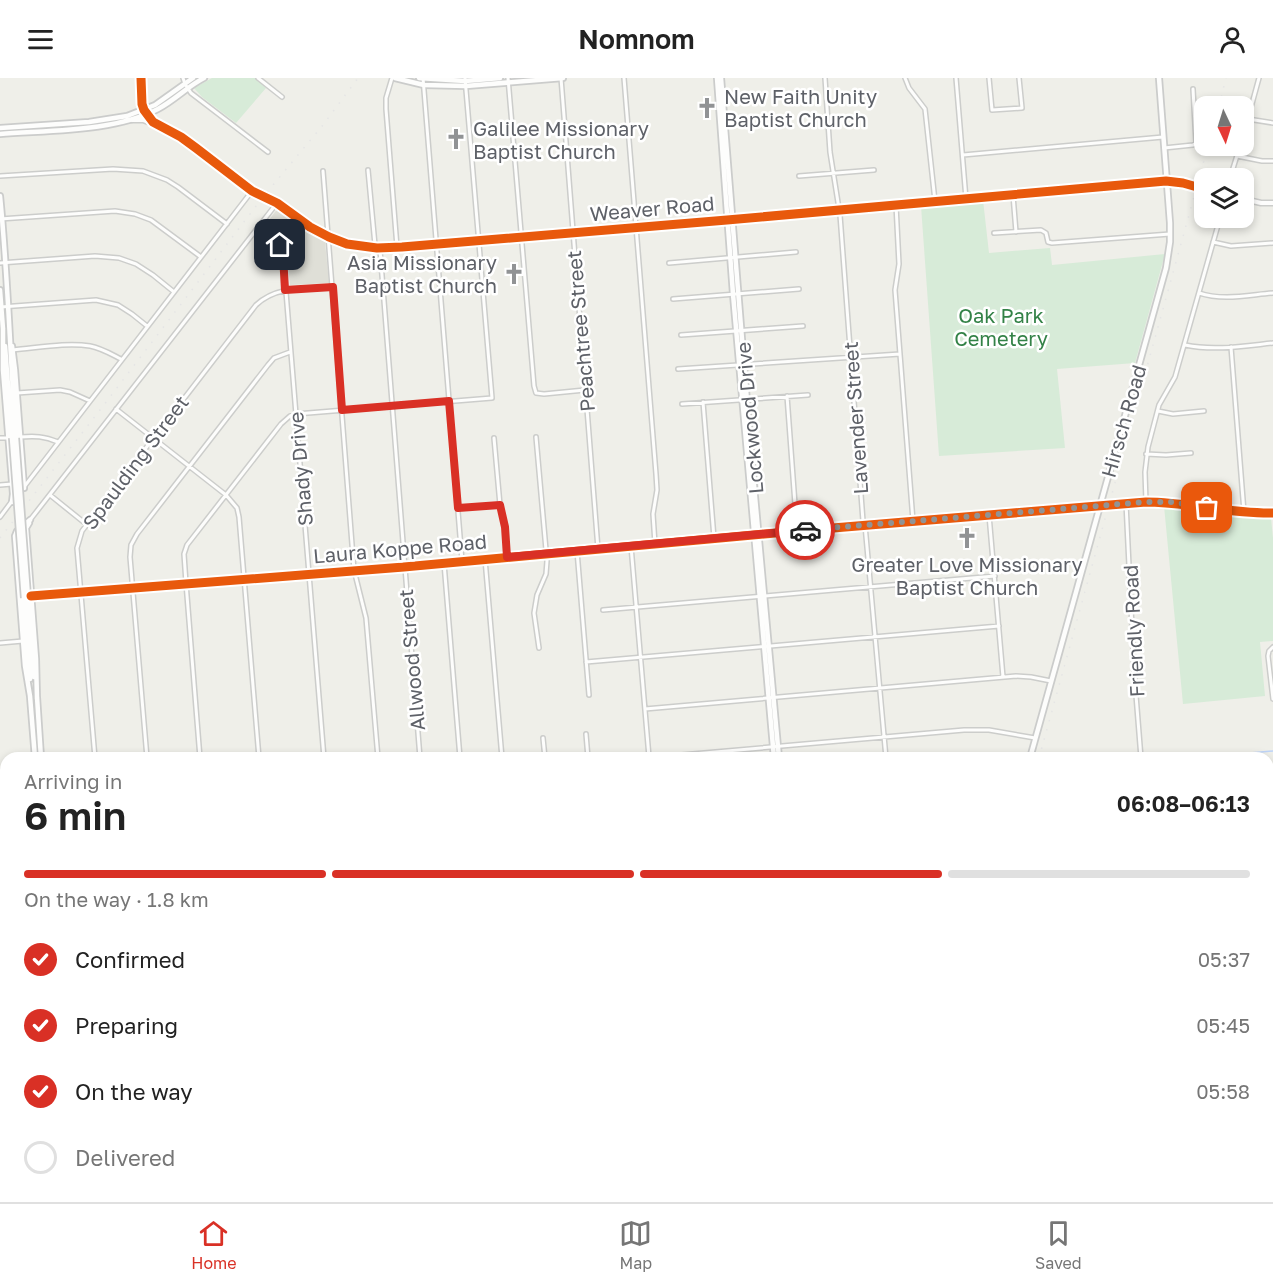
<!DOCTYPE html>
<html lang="en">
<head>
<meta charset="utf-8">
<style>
	:root { --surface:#fff; --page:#f6f6f6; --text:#222; --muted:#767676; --line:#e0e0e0; --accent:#d93025 }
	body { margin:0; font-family:"Golos Text",sans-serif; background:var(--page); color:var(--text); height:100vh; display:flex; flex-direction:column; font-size:22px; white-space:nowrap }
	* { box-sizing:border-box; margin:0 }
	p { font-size:20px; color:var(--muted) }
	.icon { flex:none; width:33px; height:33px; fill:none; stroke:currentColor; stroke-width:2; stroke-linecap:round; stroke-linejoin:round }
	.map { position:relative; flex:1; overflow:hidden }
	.panel { position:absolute; left:0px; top:674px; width:1274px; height:452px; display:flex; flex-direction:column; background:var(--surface); border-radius:18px 18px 0 0; box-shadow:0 3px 9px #0003 }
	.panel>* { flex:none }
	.needle { width:39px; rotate:176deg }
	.tools { position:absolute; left:1194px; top:18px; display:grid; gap:12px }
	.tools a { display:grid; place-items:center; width:60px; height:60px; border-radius:12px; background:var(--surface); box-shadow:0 3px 9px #0003; font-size:30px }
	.pin { position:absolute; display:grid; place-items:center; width:51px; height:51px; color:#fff; margin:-26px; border-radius:12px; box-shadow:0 3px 9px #0006 }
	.courier { position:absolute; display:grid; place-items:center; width:60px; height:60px; margin:-30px; border:4px solid #d93025; border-radius:50%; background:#fff; color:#222; box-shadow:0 2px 8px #0007 }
	.headline em { font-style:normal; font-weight:600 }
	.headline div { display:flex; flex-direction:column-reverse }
	.headline { display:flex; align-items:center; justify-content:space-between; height:102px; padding:0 24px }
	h1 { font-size:39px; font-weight:600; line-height:45px }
	.bar { display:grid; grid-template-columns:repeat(4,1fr); gap:9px 6px; align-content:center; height:72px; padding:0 24px }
	.bar i { height:8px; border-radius:4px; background:var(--line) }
	.bar .current { background:var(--accent) }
	.bar p { grid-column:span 4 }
	ol { padding:0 24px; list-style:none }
	li { display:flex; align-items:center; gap:18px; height:66px }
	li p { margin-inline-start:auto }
	li .icon { padding:6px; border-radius:50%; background:var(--accent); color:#fff; stroke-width:4 }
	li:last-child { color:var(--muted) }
	li i { width:33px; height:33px; border:3px solid var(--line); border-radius:50% }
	header { display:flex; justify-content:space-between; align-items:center; height:78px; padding:0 24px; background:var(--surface); font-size:27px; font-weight:600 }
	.tabs { display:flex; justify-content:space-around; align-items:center; height:84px; border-top:2px solid var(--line); background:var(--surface); font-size:16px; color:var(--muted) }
	.tabs a { display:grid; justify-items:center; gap:3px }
	.tabs .current { color:var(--accent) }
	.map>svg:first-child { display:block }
	.education { fill:#dfdfd7 }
	.green { fill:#d7ebd8 }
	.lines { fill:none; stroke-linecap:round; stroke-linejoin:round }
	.stream { stroke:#bed4f8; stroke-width:1.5 }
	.minor-casing { stroke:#cccdcb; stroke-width:6 }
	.tertiary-casing { stroke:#cccdcb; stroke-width:7 }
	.secondary-casing { stroke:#cbcccb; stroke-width:8 }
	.minor { stroke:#fdfdfc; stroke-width:3 }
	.tertiary { stroke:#fdfdfc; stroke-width:4 }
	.secondary { stroke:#fdfdfc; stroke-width:4.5 }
	.rail { stroke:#e5e5e5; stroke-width:1.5; stroke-dasharray:1.5 8; stroke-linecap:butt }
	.secondary-bridge-casing { stroke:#cbcccb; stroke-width:8; stroke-linecap:butt }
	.secondary-bridge { stroke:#fdfdfc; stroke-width:4.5 }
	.cycleway-casing { stroke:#fff; stroke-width:13 }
	.cycleway { stroke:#e8590c; stroke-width:9 }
	.done { stroke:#919395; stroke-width:6; stroke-dasharray:0 10.8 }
	.route { stroke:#d93025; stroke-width:8 }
	.labels { text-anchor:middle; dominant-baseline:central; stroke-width:5; stroke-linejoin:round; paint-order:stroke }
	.poi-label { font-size:20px; fill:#5e6168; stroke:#fff; text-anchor:start }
	.street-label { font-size:20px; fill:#5e6168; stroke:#fff }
	.park-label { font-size:20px; fill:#338247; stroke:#fff }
</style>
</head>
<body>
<header><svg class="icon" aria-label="menu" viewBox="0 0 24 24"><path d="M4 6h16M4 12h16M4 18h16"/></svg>Nomnom<svg class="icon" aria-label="person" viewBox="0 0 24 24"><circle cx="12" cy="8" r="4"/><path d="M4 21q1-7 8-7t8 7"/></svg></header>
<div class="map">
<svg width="1273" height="1124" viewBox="0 0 1273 1124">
	<rect width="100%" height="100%" fill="#efefe9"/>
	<path class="education" d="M 278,130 L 303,149 L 325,164 L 329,205 L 290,207 L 286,170 L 283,162 L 277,155 L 266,146 Z"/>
	<path class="green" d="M 212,0 L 255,0 L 266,10 L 236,45 L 202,19 L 194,10 Z
		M 983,122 L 989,175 L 1050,170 L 1052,187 L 1165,176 L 1135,285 L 1057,291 L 1065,370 L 939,378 L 921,128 Z
		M 1164,428 L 1239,438 L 1271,440 L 1273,460 L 1273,563 L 1260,564 L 1265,618 L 1183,626 Z
		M 163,1119 L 303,1119 L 310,1124 L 169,1124 Z
		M 765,1119 L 835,1119 L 836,1124 L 764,1124 Z
		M 932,1119 L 983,1119 L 981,1124 L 930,1124 Z"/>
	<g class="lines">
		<path class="stream" d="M 1215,680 L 1216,678 L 1273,673
			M 1268,969 L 1273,968
			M 926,1124 L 927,1119"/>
		<defs>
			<path id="minor" d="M 141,0 L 144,31
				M 183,0 L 185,6 L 191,15 L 268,74
				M 258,0 L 282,19
				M 392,0 L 386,20 L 386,31 L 397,169
				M 423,0 L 462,483
				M 508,0 L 534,308 L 536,315 L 544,316 L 585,312
				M 561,0 L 598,471
				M 624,0 L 656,396 L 657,412 L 653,436 L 655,466
				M 825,0 L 830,74 L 840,137 L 863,443 L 865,447 L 886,680
				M 905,0 L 909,10 L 925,31 L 935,123
				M 956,0 L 966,121
				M 989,0 L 992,32 L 1022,30 L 1019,0
				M 1248,41 L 1273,45
				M 1244,55 L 1259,0
				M 1164,70 L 1193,67 L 1196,65 L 1193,11
				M 963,77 L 1163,59
				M 1237,78 L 1262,83 L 1273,83
				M 368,92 L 375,167 L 380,172 L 420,680
				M 323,93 L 354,492 L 366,540 L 378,680
				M 0,98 L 113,91 L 143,93 L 167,102 L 178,109 L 227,146
				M 799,98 L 874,92
				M 1230,100 L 1240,68
				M 1013,117 L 1016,154
				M 896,127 L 899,186 L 895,212 L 913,443
				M 0,141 L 115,133 L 135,136 L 151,142 L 201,179
				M 259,147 C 271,157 278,162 283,177 L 324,680
				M 994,155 L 1041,152 L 1046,155 L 1048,164 L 1052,165 L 1170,156
				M 1213,164 L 1231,168 L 1273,165
				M 0,185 L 95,178 L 119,180 L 136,186 L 153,197 L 174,214
				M 669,185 L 796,174
				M 1199,215 C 1223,223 1248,217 1273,215
				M 673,221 L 799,211
				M 1,229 L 96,222 L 118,227 L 132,236 L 147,248
				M 681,257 L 803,248
				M 1185,267 C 1214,273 1244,268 1273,265
				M 1231,269 L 1244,434
				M 13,272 C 37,270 66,264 90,268 C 101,270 111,276 121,281
				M 678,291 L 900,276
				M 17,315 L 60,312 L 70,314 L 90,323
				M 787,318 L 797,453
				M 703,324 L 714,460
				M 682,326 L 808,317
				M 116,331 L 226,417 L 237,430 L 239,439 L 259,680
				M 1158,333 L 1173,336 L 1204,333
				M 20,359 C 35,358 44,358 58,364
				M 536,359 L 547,483 L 546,496 L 537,517 L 534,535 L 539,570
				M 0,360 L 8,360
				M 494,360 L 500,427 L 505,449 L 507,479
				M 1146,376 L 1166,377 L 1191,375
				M 0,407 L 12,406
				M 24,409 L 252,113
				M 50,417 L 86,446
				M 1146,424 L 1145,394 L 1148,369 L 1159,327 L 1175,299 L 1220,140
				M 1126,425 L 1134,592 L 1141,680
				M 458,430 L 500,427
				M 989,437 L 1003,599
				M 0,439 L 12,423
				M 30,442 L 277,125
				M 631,468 L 649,679
				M 577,473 L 589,617
				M 485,481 L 502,680
				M 444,485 L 460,680
				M 603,532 L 995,498
				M 0,565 L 23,563
				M 1273,569 L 1269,573 L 1268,578 L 1273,621
				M 586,584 L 999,548
				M 645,631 L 1016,598 L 1031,599 L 1051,603
				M 586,656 L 588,680
				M 543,660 L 545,680
				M 95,680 L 77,470 L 82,453 L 256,227 C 277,207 306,211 333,209
				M 147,680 L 130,479 L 131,467 L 137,456 L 268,287 L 274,280 L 290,274
				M 200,680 L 186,505 L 184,476 L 187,467 L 281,346 L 290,338 L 296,336 L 492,320 L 465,0
				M 647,680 L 964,652 L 989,652 L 1035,660
				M 1268,709 L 1273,709
				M 0,735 L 6,734
				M 1268,755 L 1273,754
				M 1268,800 L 1273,800
				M 0,859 L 4,902
				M 1268,869 L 1273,869
				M 1268,933 L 1273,932
				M 1268,1002 L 1273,1002
				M 1268,1055 L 1273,1054
				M 1268,1107 L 1273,1106
				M 338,1119 L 345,1124
				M 435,1119 L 435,1124
				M 474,1119 L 475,1124
				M 579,1119 L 580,1124
				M 690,1119 L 690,1124
				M 1053,1119 L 1064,1124
				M 1236,1119 L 1236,1124"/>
			<path id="tertiary" d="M 146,35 L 155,46 L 181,59 L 252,113 L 277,125 L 310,149 L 329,159 L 347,166 L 377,170 L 402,169 L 727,142 L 1166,103 L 1183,105 L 1204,111
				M 132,42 L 143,42 L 151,45
				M 1244,121 L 1261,125 L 1273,125
				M 31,518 L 404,489 L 797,453 L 1146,424 C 1189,424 1230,436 1273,435
				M 1180,1119 L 1181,1124"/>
			<path id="secondary" d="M 395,0 L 424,7 L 466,8 L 563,0
				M 419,0 L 465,3 L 500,0
				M 717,0 L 733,216 L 774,680
				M 721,0 L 752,386 L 779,680
				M 0,50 L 89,44 L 127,38 L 155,27 L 193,0
				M 0,56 C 49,52 114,54 158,31 C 175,22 188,8 204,0
				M 0,118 C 8,198 10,279 16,360
				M 0,212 L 3,251
				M 3,250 L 3,292 L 13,416 L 12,424
				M 5,268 L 12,360
				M 12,268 L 15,292 L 24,410
				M 30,442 L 17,453 L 15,458 L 25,588 L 30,618
				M 29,445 L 26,450 L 36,581 L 37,621
				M 28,519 L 34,599
				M 24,520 L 30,601
				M 30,618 L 35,680
				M 37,619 L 41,680
				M 1030,680 L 1166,190 L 1170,164 L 1170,145 L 1159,0
				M 1268,827 L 1273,826
				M 1268,834 L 1273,834
				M 0,904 L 6,903
				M 0,909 L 6,909
				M 0,1039 L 6,1023
				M 3,1124 C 1,1096 0,1068 6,1040
				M 907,1124 L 909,1119"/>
		</defs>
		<use href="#minor" class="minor-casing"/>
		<use href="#tertiary" class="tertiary-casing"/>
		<use href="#secondary" class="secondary-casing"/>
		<use href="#minor" class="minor"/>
		<use href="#tertiary" class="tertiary"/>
		<use href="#secondary" class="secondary"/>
		<path class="rail" d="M 1219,28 L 1226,0
			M 0,460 L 100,332 L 263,119 L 323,47 L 358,0
			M 1039,680 L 1208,68
			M 916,1124 L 918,1119"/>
		<defs>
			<path id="secondary-bridge" d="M 12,360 L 24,520
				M 16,360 L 28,519"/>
		</defs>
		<use href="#secondary-bridge" class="secondary-bridge-casing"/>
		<use href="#secondary-bridge" class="secondary-bridge"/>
		<defs>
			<path id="cycleway" d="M 141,0 L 142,26 L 144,32 L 153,44 L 181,59 L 196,70 L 252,113 L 277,125 L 310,149 L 329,159 L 347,166 L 377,170 L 402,169 L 727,142 L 1166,103 L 1183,105 L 1204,111
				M 31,518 L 404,489 L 797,453 L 1146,424 C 1189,424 1230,436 1273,435"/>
		</defs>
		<use href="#cycleway" class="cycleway-casing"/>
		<use href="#cycleway" class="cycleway"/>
	</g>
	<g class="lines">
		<path class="done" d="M 805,452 L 1146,424 L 1173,424 L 1207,430"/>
		<path class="route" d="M 280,167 L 283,177 L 285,212 L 333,209 L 342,332 L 449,323 L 458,430 L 500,427 L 505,449 L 507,479 L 805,452"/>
	</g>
	<defs>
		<symbol id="church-bare" viewBox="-9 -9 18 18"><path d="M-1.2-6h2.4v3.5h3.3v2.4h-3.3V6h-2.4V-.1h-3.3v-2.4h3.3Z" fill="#919395" stroke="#fff" stroke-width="2.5" paint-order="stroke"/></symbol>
	</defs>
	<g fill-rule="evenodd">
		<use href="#church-bare" x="692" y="15" width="30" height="30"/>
		<use href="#church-bare" x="441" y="46" width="30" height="30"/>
		<use href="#church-bare" x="499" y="181" width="30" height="30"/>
		<use href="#church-bare" x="952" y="445" width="30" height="30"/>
	</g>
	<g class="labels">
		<g class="poi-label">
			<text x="724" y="18">New Faith Unity<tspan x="724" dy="23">Baptist Church</tspan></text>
			<text x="473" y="50">Galilee Missionary<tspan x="473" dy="23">Baptist Church</tspan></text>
			<text x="497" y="184" text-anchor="end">Asia Missionary<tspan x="497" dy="23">Baptist Church</tspan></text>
			<text x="967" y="486" text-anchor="middle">Greater Love Missionary<tspan x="967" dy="23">Baptist Church</tspan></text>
		</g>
		<g class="street-label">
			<text transform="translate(652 130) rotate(-5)">Weaver Road</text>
			<text transform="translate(580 253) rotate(-95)">Peachtree Street</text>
			<text transform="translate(749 340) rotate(-95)">Lockwood Drive</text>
			<text transform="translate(855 340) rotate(-94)">Lavender Street</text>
			<text transform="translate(1123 343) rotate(-74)">Hirsch Road</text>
			<text transform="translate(135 384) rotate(-53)">Spaulding Street</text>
			<text transform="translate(300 391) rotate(-95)">Shady Drive</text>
			<text transform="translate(400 470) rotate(-5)">Laura Koppe Road</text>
			<text transform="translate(1133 553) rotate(-93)">Friendly Road</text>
			<text transform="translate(411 582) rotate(-95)">Allwood Street</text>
		</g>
		<g class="park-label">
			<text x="1001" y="237">Oak Park<tspan x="1001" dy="23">Cemetery</tspan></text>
		</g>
	</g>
</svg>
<div class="tools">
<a><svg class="needle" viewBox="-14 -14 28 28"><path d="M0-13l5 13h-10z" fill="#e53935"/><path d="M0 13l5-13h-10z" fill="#767676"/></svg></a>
<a><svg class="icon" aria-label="layers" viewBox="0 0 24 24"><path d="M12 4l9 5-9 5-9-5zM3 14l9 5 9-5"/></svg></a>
</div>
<div class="pin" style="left:1207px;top:430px;background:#ea580c"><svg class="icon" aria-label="bag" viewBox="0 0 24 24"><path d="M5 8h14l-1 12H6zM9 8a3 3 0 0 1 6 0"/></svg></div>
<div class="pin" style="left:280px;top:167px;background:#1f2937"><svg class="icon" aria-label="home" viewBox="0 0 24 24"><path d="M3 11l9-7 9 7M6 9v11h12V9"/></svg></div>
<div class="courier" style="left:805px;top:452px"><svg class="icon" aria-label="car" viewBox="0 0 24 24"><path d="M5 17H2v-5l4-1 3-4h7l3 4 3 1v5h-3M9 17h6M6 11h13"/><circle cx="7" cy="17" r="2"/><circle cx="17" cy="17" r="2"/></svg></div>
<section class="panel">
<div class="headline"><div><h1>6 min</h1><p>Arriving in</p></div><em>06:08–06:13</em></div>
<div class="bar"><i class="current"></i><i class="current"></i><i class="current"></i><i></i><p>On the way · 1.8 km</p></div>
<ol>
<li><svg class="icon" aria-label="check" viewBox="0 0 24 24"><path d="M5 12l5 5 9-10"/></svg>Confirmed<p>05:37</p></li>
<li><svg class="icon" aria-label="check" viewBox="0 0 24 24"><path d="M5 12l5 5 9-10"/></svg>Preparing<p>05:45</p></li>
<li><svg class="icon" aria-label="check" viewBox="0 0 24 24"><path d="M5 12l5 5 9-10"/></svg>On the way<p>05:58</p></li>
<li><i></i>Delivered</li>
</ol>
</section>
</div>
<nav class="tabs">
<a class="current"><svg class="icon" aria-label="home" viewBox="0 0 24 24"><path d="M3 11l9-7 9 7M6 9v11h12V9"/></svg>Home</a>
<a><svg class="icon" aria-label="map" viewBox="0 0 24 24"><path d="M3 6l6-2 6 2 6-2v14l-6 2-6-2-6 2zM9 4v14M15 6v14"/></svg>Map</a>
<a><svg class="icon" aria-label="saved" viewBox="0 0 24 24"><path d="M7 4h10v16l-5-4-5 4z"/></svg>Saved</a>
</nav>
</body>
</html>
